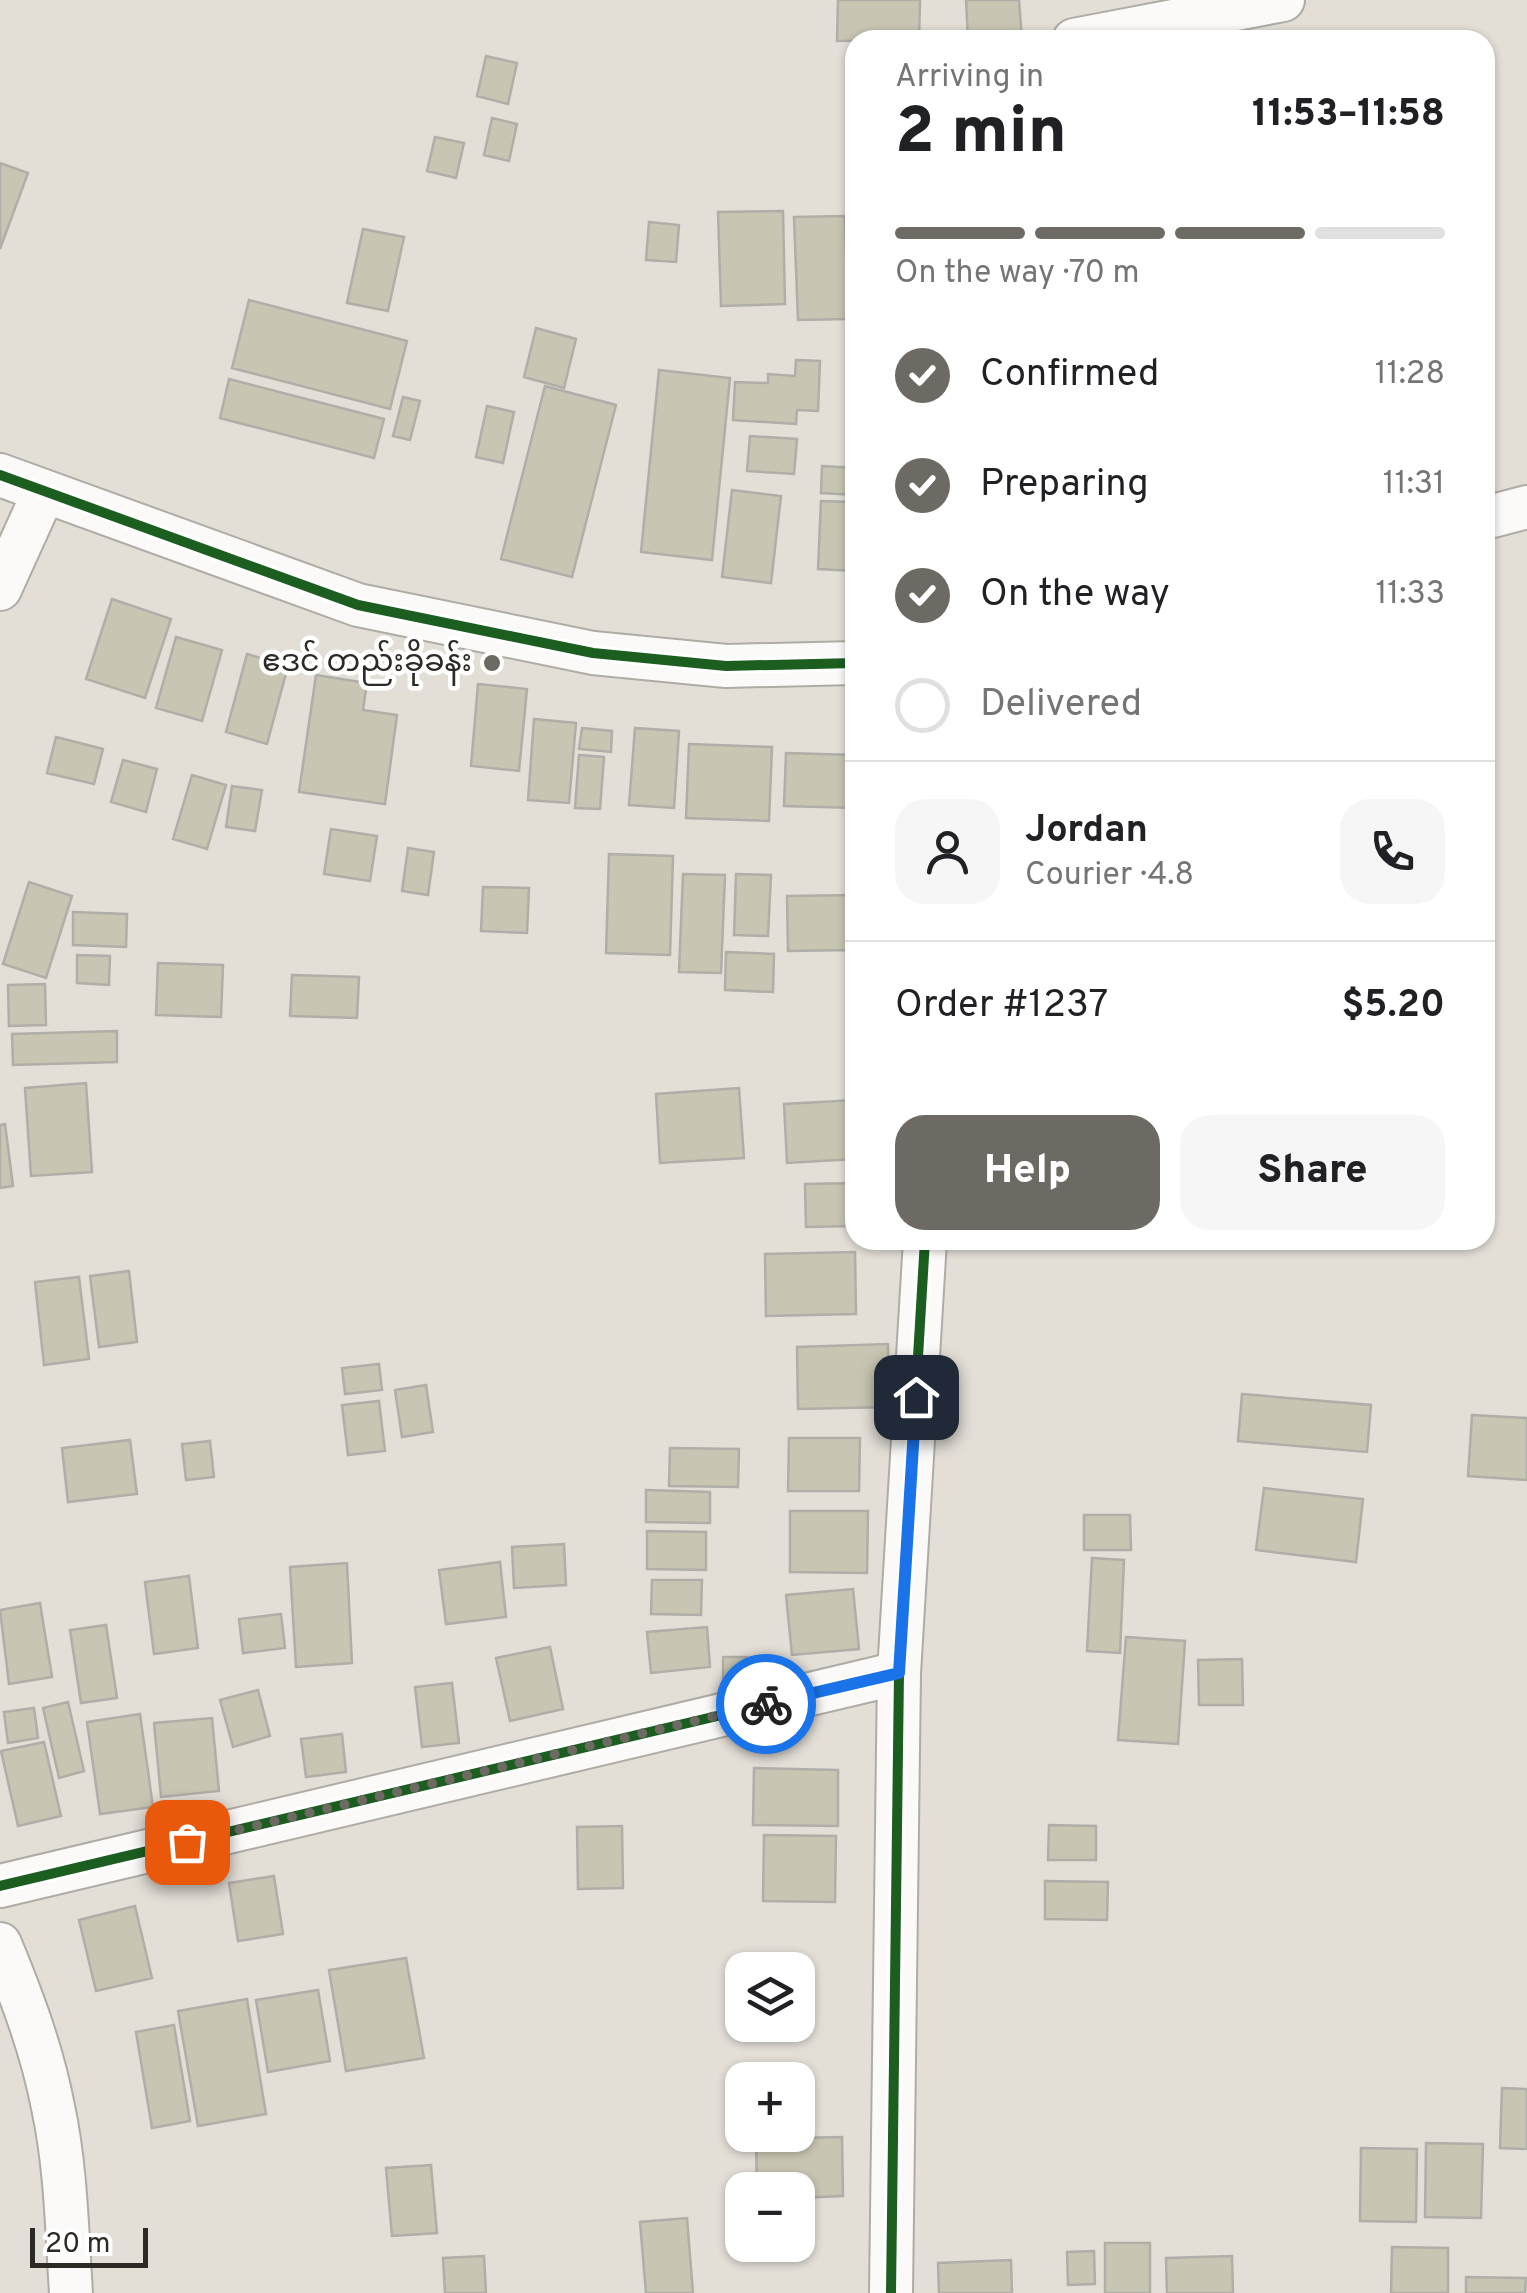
<!DOCTYPE html>
<html lang="en">
<head>
<meta charset="utf-8">
<style>
	:root { --surface:#fff; --page:#f6f6f6; --text:#202124; --muted:#757577; --line:#e0e0e0; --accent:#6d6963 }
	body { margin:0; font-family:Overpass,"Noto Sans Myanmar",sans-serif; background:var(--page); color:var(--text); height:100vh; display:flex; flex-direction:column; font-size:38px; white-space:nowrap }
	* { box-sizing:border-box; margin:0 }
	p { font-size:32px; color:var(--muted) }
	.icon { flex:none; width:55px; height:55px; fill:none; stroke:currentColor; stroke-width:2; stroke-linecap:round; stroke-linejoin:round }
	.map { position:relative; flex:1; overflow:hidden }
	.sheet { position:absolute; left:845px; top:30px; width:650px; height:1220px; display:flex; flex-direction:column; background:var(--surface); border-radius:30px; box-shadow:0 2px 8px #0004 }
	.sheet>* { flex:none }
	.tools { position:absolute; left:725px; top:1952px; display:grid; gap:20px }
	.tools a { display:grid; place-items:center; width:90px; height:90px; border-radius:20px; background:var(--surface); box-shadow:0 2px 8px #0004; font-size:50px }
	.scale { position:absolute; left:30px; bottom:25px; width:118px; box-sizing:border-box; padding-left:10px; border:5px solid #2d2a25; border-top:0; font-size:28px; line-height:35px; white-space:nowrap; color:#2d2a25; -webkit-text-stroke:8px #fff; paint-order:stroke }
	.pin { position:absolute; display:grid; place-items:center; width:85px; height:85px; color:#fff; margin:-42px; border-radius:20px; box-shadow:0 5px 15px #0006 }
	.courier { position:absolute; display:grid; place-items:center; width:100px; height:100px; margin:-50px; border:8px solid #1a73e8; border-radius:50%; background:#fff; color:#222; box-shadow:0 2px 12px #0007 }
	.summary em { font-style:normal; font-weight:800 }
	.summary div { display:flex; flex-direction:column-reverse }
	.summary { display:flex; align-items:center; justify-content:space-between; height:170px; padding:0 50px }
	h1 { font-size:65px; font-weight:800; line-height:75px }
	.bar { display:grid; grid-template-columns:repeat(4,1fr); gap:15px 10px; align-content:center; height:120px; padding:0 50px }
	.bar i { height:12px; border-radius:8px; background:var(--line) }
	.bar .on { background:var(--accent) }
	.bar p { grid-column:span 4 }
	.line { display:flex; align-items:center; gap:25px; padding:0 50px; border-top:2px solid var(--line) }
	.line div { flex:1 }
	.round { display:grid; place-items:center; flex:none; width:105px; height:105px; border-radius:30px; background:var(--page) }
	ol { padding:0 50px; list-style:none }
	li { display:flex; align-items:center; gap:30px; height:110px }
	li p { margin-inline-start:auto }
	li .icon { padding:10px; border-radius:50%; background:var(--accent); color:#fff; stroke-width:4 }
	li:last-child { color:var(--muted) }
	li i { width:55px; height:55px; border:5px solid var(--line); border-radius:50% }
	.primary-button { display:flex; gap:20px; margin-top:auto; padding:20px 50px }
	.primary-button a { flex:1; height:115px; border-radius:30px; background:var(--accent); color:#fff; font-size:40px; font-weight:800; line-height:115px; text-align:center }
	.primary-button a+a { background:var(--page); color:var(--text) }
	.map>svg:first-child { display:block }
	.building { fill:#c8c6b2; stroke:#afaea8; stroke-width:2.5 }
	.lines { fill:none; stroke-linecap:round; stroke-linejoin:round }
	.minor-casing { stroke:#afaca6; stroke-width:46 }
	.minor { stroke:#fbfaf9; stroke-width:42 }
	.cycleway-casing { stroke:#fff; stroke-width:16 }
	.cycleway { stroke:#1b5e20; stroke-width:10 }
	.done { stroke:#6d6963; stroke-width:10; stroke-dasharray:0 18 }
	.route { stroke:#1a73e8; stroke-width:12 }
	.poi-dot { fill:#6d6963; stroke:#fff; stroke-width:4 }
	.labels { text-anchor:middle; dominant-baseline:central; stroke-width:9; stroke-linejoin:round; paint-order:stroke }
	.poi-label { font-size:30px; fill:#2d2a25; stroke:#fff; text-anchor:end }
</style>
</head>
<body>
<div class="map">
<svg width="1527" height="2293" viewBox="0 0 1527 2293">
	<rect width="100%" height="100%" fill="#e3dfd7"/>
	<path class="building" d="M 838,0 L 920,0 L 919,40 L 837,41 Z
		M 966,0 L 1019,0 L 1022,40 L 968,40 Z
		M 486,56 L 517,63 L 508,104 L 477,96 Z
		M 492,118 L 517,124 L 509,161 L 484,155 Z
		M 435,137 L 464,143 L 456,178 L 427,171 Z
		M 0,163 L 28,173 L 0,249 Z
		M 783,211 L 785,304 L 721,306 L 718,212 Z
		M 845,216 L 848,319 L 798,320 L 794,217 Z
		M 649,222 L 679,225 L 676,262 L 646,260 Z
		M 363,229 L 404,237 L 388,311 L 347,303 Z
		M 249,300 L 407,341 L 390,409 L 232,368 Z
		M 536,328 L 576,339 L 564,388 L 524,377 Z
		M 796,360 L 820,361 L 818,411 L 797,410 L 796,424 L 733,420 L 735,382 L 768,383 L 768,374 L 795,376 Z
		M 659,370 L 730,378 L 712,560 L 641,552 Z
		M 229,379 L 384,419 L 374,458 L 220,418 Z
		M 545,386 L 616,405 L 572,577 L 501,559 Z
		M 403,397 L 420,401 L 410,440 L 393,436 Z
		M 487,406 L 514,412 L 503,463 L 476,457 Z
		M 750,436 L 797,439 L 794,474 L 747,471 Z
		M 822,466 L 855,468 L 855,495 L 821,493 Z
		M 732,490 L 781,496 L 771,583 L 722,577 Z
		M 821,501 L 855,502 L 855,571 L 818,569 Z
		M 112,599 L 171,619 L 145,698 L 86,679 Z
		M 176,637 L 222,650 L 202,721 L 156,708 Z
		M 247,654 L 288,666 L 267,744 L 226,732 Z
		M 316,675 L 367,683 L 363,710 L 397,715 L 385,804 L 299,792 Z
		M 478,684 L 527,689 L 519,771 L 471,766 Z
		M 534,719 L 576,723 L 569,803 L 528,800 Z
		M 582,728 L 612,731 L 611,752 L 579,749 Z
		M 635,728 L 679,731 L 674,808 L 629,805 Z
		M 56,737 L 103,749 L 94,784 L 47,773 Z
		M 689,744 L 772,747 L 769,821 L 686,818 Z
		M 786,753 L 855,755 L 855,808 L 784,806 Z
		M 579,755 L 604,757 L 600,809 L 575,808 Z
		M 123,760 L 157,769 L 146,812 L 111,802 Z
		M 192,775 L 226,785 L 207,849 L 173,839 Z
		M 232,786 L 262,790 L 255,831 L 226,827 Z
		M 331,829 L 377,836 L 370,881 L 324,874 Z
		M 408,848 L 434,852 L 428,895 L 402,891 Z
		M 609,854 L 673,856 L 670,955 L 606,953 Z
		M 683,874 L 725,875 L 721,973 L 679,972 Z
		M 736,874 L 771,875 L 768,936 L 734,935 Z
		M 29,882 L 72,896 L 46,978 L 3,964 Z
		M 483,887 L 529,888 L 527,933 L 481,931 Z
		M 855,895 L 855,950 L 788,951 L 787,896 Z
		M 73,912 L 127,914 L 126,947 L 73,945 Z
		M 726,952 L 774,954 L 773,992 L 725,990 Z
		M 77,955 L 110,956 L 109,985 L 77,983 Z
		M 158,963 L 223,965 L 221,1017 L 156,1015 Z
		M 292,975 L 359,977 L 357,1018 L 290,1016 Z
		M 45,984 L 46,1025 L 9,1026 L 8,985 Z
		M 117,1031 L 117,1062 L 13,1065 L 12,1034 Z
		M 86,1083 L 92,1172 L 31,1176 L 25,1088 Z
		M 739,1088 L 744,1158 L 660,1163 L 656,1094 Z
		M 855,1100 L 855,1159 L 787,1163 L 784,1104 Z
		M 5,1124 L 13,1186 L 0,1188 L 0,1125 Z
		M 855,1183 L 855,1226 L 806,1227 L 805,1184 Z
		M 855,1252 L 856,1314 L 766,1316 L 765,1254 Z
		M 129,1271 L 137,1342 L 99,1347 L 90,1276 Z
		M 79,1277 L 89,1359 L 44,1365 L 35,1282 Z
		M 888,1344 L 889,1407 L 798,1409 L 797,1347 Z
		M 379,1364 L 382,1390 L 345,1394 L 342,1368 Z
		M 426,1385 L 433,1432 L 402,1437 L 395,1390 Z
		M 1242,1394 L 1371,1405 L 1367,1452 L 1238,1441 Z
		M 379,1401 L 385,1451 L 348,1455 L 342,1405 Z
		M 1472,1415 L 1527,1418 L 1527,1480 L 1468,1476 Z
		M 789,1438 L 860,1438 L 859,1491 L 788,1491 Z
		M 130,1440 L 137,1494 L 68,1502 L 62,1448 Z
		M 210,1441 L 214,1477 L 186,1480 L 182,1444 Z
		M 670,1448 L 739,1449 L 738,1487 L 669,1486 Z
		M 1264,1488 L 1363,1499 L 1356,1562 L 1256,1550 Z
		M 646,1490 L 710,1492 L 710,1523 L 646,1522 Z
		M 790,1511 L 868,1511 L 867,1573 L 790,1572 Z
		M 1084,1515 L 1130,1515 L 1131,1550 L 1084,1550 Z
		M 647,1531 L 706,1532 L 706,1570 L 647,1569 Z
		M 564,1544 L 566,1585 L 514,1588 L 512,1547 Z
		M 1092,1558 L 1124,1560 L 1120,1653 L 1087,1651 Z
		M 500,1562 L 506,1617 L 446,1624 L 439,1570 Z
		M 347,1563 L 352,1663 L 296,1667 L 290,1567 Z
		M 189,1576 L 198,1648 L 154,1654 L 145,1582 Z
		M 652,1580 L 702,1580 L 701,1615 L 651,1614 Z
		M 853,1589 L 859,1649 L 792,1655 L 786,1595 Z
		M 40,1603 L 52,1677 L 9,1684 L 0,1610 Z
		M 281,1614 L 285,1648 L 243,1653 L 239,1619 Z
		M 106,1625 L 117,1698 L 81,1703 L 70,1630 Z
		M 707,1627 L 710,1667 L 651,1673 L 647,1632 Z
		M 1126,1637 L 1185,1641 L 1178,1744 L 1118,1740 Z
		M 550,1647 L 563,1709 L 510,1721 L 496,1658 Z
		M 723,1657 L 747,1657 L 746,1700 L 723,1700 Z
		M 1242,1659 L 1243,1705 L 1199,1705 L 1198,1660 Z
		M 452,1683 L 459,1743 L 422,1747 L 415,1687 Z
		M 258,1690 L 270,1736 L 233,1747 L 220,1700 Z
		M 68,1702 L 84,1771 L 59,1778 L 43,1708 Z
		M 34,1708 L 38,1738 L 8,1743 L 4,1712 Z
		M 140,1714 L 153,1807 L 100,1814 L 87,1722 Z
		M 212,1718 L 219,1791 L 161,1797 L 154,1723 Z
		M 342,1734 L 346,1772 L 306,1777 L 301,1739 Z
		M 44,1742 L 61,1816 L 18,1826 L 1,1751 Z
		M 754,1768 L 838,1770 L 838,1826 L 753,1825 Z
		M 1049,1825 L 1096,1826 L 1096,1860 L 1048,1860 Z
		M 622,1826 L 623,1888 L 578,1889 L 577,1827 Z
		M 764,1835 L 836,1836 L 835,1902 L 763,1901 Z
		M 274,1876 L 283,1934 L 238,1941 L 229,1883 Z
		M 1045,1881 L 1108,1882 L 1107,1920 L 1045,1919 Z
		M 135,1906 L 152,1978 L 96,1991 L 79,1920 Z
		M 406,1958 L 424,2058 L 346,2071 L 329,1970 Z
		M 318,1990 L 330,2061 L 268,2072 L 256,2000 Z
		M 247,1999 L 266,2114 L 198,2126 L 178,2011 Z
		M 174,2025 L 190,2121 L 152,2128 L 136,2032 Z
		M 1502,2088 L 1527,2089 L 1527,2149 L 1500,2148 Z
		M 842,2137 L 843,2196 L 798,2198 L 798,2190 L 757,2190 L 756,2139 Z
		M 1426,2143 L 1483,2144 L 1481,2218 L 1425,2217 Z
		M 1361,2148 L 1417,2149 L 1416,2222 L 1360,2221 Z
		M 431,2165 L 437,2233 L 392,2236 L 386,2168 Z
		M 687,2218 L 693,2293 L 646,2293 L 640,2222 Z
		M 1105,2243 L 1150,2243 L 1150,2293 L 1105,2293 Z
		M 1392,2247 L 1448,2248 L 1448,2293 L 1391,2293 Z
		M 1094,2251 L 1095,2284 L 1068,2285 L 1067,2252 Z
		M 484,2256 L 486,2293 L 445,2293 L 443,2258 Z
		M 1232,2256 L 1233,2293 L 1167,2293 L 1166,2258 Z
		M 1011,2260 L 1012,2293 L 939,2293 L 938,2263 Z
		M 1466,2277 L 1526,2278 L 1525,2293 L 1466,2293 Z"/>
	<g class="lines">
		<defs>
			<path id="minor" d="M 1074,40 L 1283,0
				M 0,475 L 358,605 L 593,653 L 726,666 L 855,663
				M 1485,518 L 1527,507
				M 0,589 L 44,492
				M 0,1886 L 899,1673
				M 0,1944 C 22,1997 42,2050 53,2107 C 66,2167 67,2231 71,2293
				M 891,2293 L 899,1673 L 925,1240"/>
		</defs>
		<use href="#minor" class="minor-casing"/>
		<use href="#minor" class="minor"/>
		<defs>
			<path id="cycleway" d="M 0,475 L 358,605 L 593,653 L 726,666 L 855,663
				M 0,1886 L 899,1673
				M 891,2293 L 899,1673 L 925,1240"/>
		</defs>
		<use href="#cycleway" class="cycleway-casing"/>
		<use href="#cycleway" class="cycleway"/>
	</g>
	<g class="lines">
		<path class="done" d="M 187,1842 L 766,1704"/>
		<path class="route" d="M 766,1704 L 899,1673 L 916,1397"/>
	</g>
	<circle class="poi-dot" cx="492" cy="663" r="10"/>
	<g class="labels">
		<g class="poi-label">
			<text x="472" y="663">ဧဒင် တည်းခိုခန်း</text>
		</g>
	</g>
</svg>
<div class="tools">
<a><svg class="icon" aria-label="layers" viewBox="0 0 24 24"><path d="M12 4l9 5-9 5-9-5zM3 14l9 5 9-5"/></svg></a>
<a>+</a>
<a>−</a>
</div>
<div class="scale">20 m</div>
<div class="pin" style="left:187px;top:1842px;background:#ea580c"><svg class="icon" aria-label="bag" viewBox="0 0 24 24"><path d="M5 8h14l-1 12H6zM9 8a3 3 0 0 1 6 0"/></svg></div>
<div class="pin" style="left:916px;top:1397px;background:#1f2937"><svg class="icon" aria-label="home" viewBox="0 0 24 24"><path d="M3 11l9-7 9 7M6 9v11h12V9"/></svg></div>
<div class="courier" style="left:766px;top:1704px"><svg class="icon" aria-label="bike" viewBox="0 0 24 24"><circle cx="6" cy="16" r="4"/><circle cx="18" cy="16" r="4"/><path d="M6 16l4-8h5l3 8M10 8l3 8H6M13 5h3"/></svg></div>
<section class="sheet">
<div class="summary"><div><h1>2 min</h1><p>Arriving in</p></div><em>11:53–11:58</em></div>
<div class="bar"><i class="on"></i><i class="on"></i><i class="on"></i><i></i><p>On the way · 70 m</p></div>
<ol>
<li><svg class="icon" aria-label="check" viewBox="0 0 24 24"><path d="M5 12l5 5 9-10"/></svg>Confirmed<p>11:28</p></li>
<li><svg class="icon" aria-label="check" viewBox="0 0 24 24"><path d="M5 12l5 5 9-10"/></svg>Preparing<p>11:31</p></li>
<li><svg class="icon" aria-label="check" viewBox="0 0 24 24"><path d="M5 12l5 5 9-10"/></svg>On the way<p>11:33</p></li>
<li><i></i>Delivered</li>
</ol>
<div class="line" style="height:180px"><a class="round"><svg class="icon" aria-label="person" viewBox="0 0 24 24"><circle cx="12" cy="8" r="4"/><path d="M4 21q1-7 8-7t8 7"/></svg></a><div><b>Jordan</b><p>Courier · 4.8</p></div><a class="round"><svg class="icon" aria-label="phone" viewBox="0 0 24 24"><path d="M5 4h4l2 5-3 2q2 4 5 5l2-3 5 2v4C11 20 4 13 5 4z"/></svg></a></div>
<div class="line" style="height:130px"><div>Order #1237</div><b>$5.20</b></div>
<div class="primary-button"><a>Help</a><a>Share</a></div>
</section>
</div>
</body>
</html>
